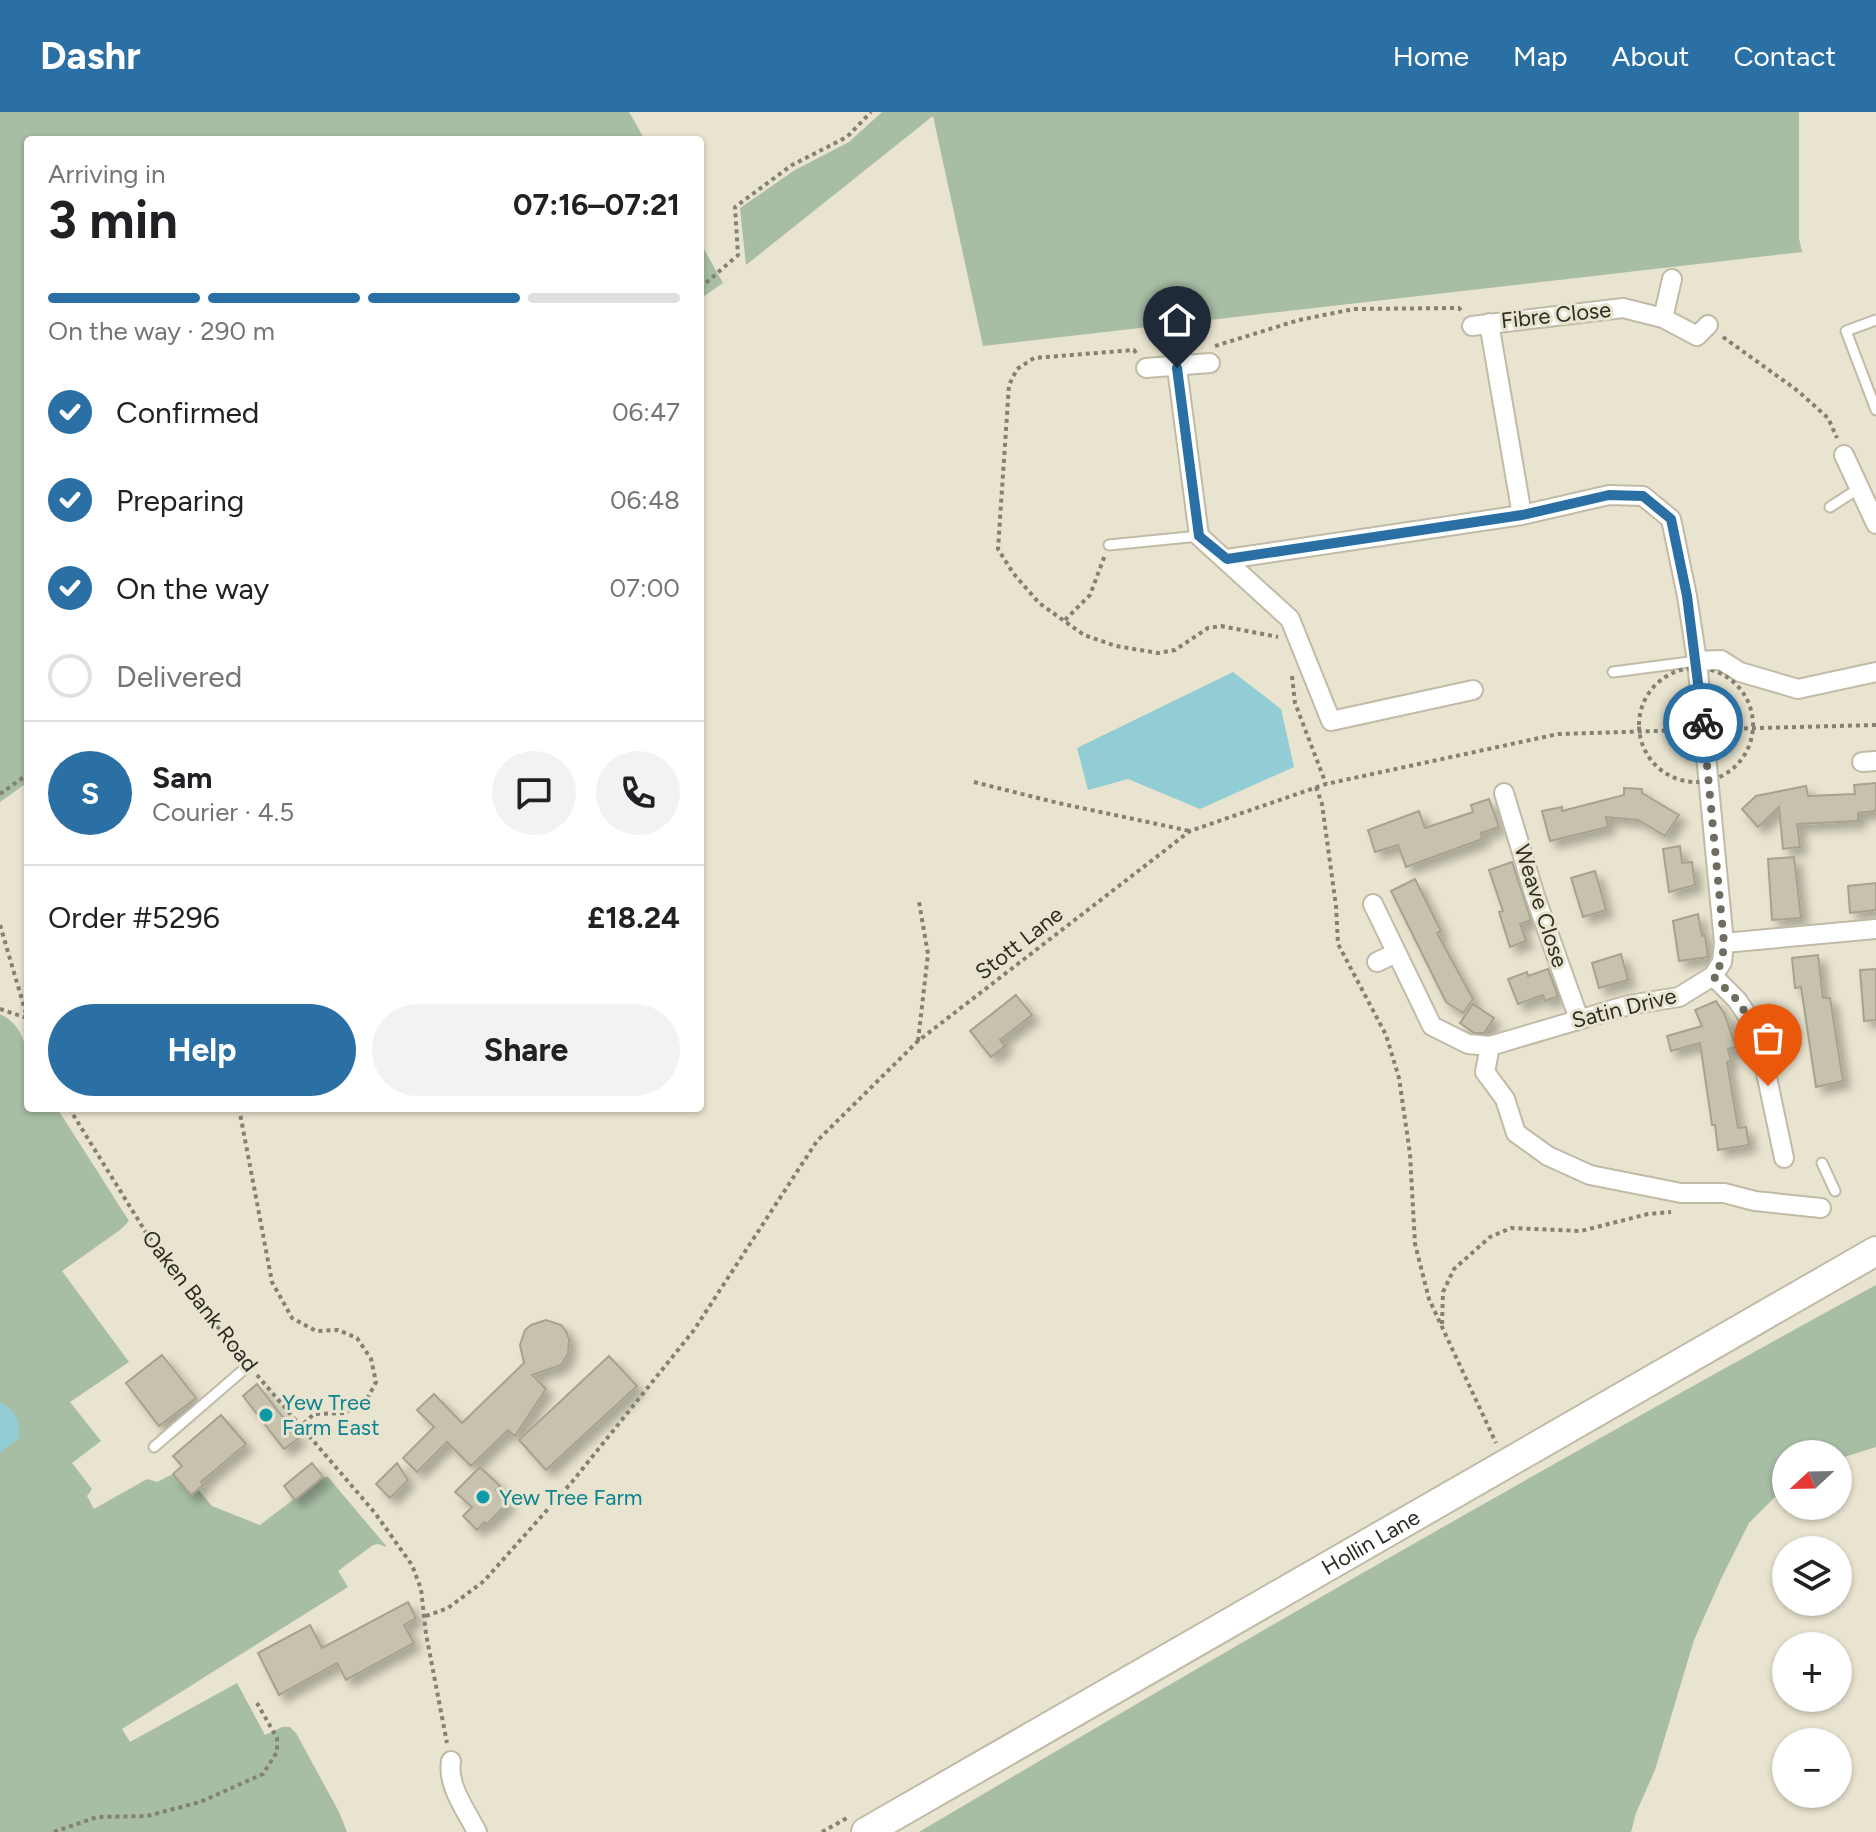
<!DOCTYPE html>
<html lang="en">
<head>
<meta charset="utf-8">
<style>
	:root { --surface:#fff; --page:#f2f2f2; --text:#202124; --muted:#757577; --line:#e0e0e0; --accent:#2b70a5 }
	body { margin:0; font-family:Figtree,sans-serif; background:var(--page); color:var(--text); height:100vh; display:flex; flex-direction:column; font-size:30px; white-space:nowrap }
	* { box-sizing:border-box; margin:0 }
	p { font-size:26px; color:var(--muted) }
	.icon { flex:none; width:44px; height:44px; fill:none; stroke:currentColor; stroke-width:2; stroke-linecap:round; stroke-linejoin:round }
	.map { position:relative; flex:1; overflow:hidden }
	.details { position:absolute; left:24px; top:24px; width:680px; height:976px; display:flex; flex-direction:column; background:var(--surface); border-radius:8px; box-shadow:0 2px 6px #0004 }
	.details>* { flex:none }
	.needle { width:52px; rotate:248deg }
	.controls { position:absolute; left:1772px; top:1328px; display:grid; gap:16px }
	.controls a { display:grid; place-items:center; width:80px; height:80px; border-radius:50%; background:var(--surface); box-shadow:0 2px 6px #0004; font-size:40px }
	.pin { position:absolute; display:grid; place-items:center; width:68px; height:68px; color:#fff; margin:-82px -34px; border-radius:50% 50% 50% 0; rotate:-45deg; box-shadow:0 0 8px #0007 }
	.pin .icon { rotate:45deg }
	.courier { position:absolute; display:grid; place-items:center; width:80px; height:80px; margin:-40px; border:6px solid #2b70a5; border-radius:50%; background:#fff; color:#222; box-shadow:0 2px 10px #0007 }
	.overview em { font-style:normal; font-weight:700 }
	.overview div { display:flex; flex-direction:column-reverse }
	.overview { display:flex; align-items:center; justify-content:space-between; height:136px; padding:0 24px }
	h1 { font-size:52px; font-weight:700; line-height:60px }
	.bar { display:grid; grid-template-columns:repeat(4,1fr); gap:12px 8px; align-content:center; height:96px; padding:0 24px }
	.bar i { height:10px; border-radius:6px; background:var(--line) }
	.bar .selected { background:var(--accent) }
	.bar p { grid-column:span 4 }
	.line { display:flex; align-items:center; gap:20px; padding:0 24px; border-top:2px solid var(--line) }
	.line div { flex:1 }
	.round { display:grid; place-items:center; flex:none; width:84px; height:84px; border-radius:42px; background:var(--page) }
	ol { padding:0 24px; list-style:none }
	li { display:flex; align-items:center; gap:24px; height:88px }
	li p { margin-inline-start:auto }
	li .icon { padding:8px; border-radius:50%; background:var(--accent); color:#fff; stroke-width:4 }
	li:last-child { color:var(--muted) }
	li i { width:44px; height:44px; border:4px solid var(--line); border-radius:50% }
	.action { display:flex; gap:16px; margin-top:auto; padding:16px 24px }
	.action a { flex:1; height:92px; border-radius:48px; background:var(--accent); color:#fff; font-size:32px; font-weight:700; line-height:92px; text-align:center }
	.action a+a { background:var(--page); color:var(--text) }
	header { display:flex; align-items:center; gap:48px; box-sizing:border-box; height:112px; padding:0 40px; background:var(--accent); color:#fff }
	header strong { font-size:38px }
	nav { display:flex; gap:44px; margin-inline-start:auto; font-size:28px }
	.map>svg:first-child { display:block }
	.green { fill:#a7bda4 }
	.water { fill:#92ccd5 }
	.building { fill:#c7c2ad; stroke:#a7a28e; stroke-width:2; filter:url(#shadow) }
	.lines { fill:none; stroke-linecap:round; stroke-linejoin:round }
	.lane-casing { stroke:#c0bba7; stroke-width:13 }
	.street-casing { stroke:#c0bba7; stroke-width:22 }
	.primary-casing { stroke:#c0bba7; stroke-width:32 }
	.path { stroke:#848173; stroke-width:4; stroke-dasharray:4 4; stroke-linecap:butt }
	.lane { stroke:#fff; stroke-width:9 }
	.street { stroke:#fff; stroke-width:18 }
	.primary { stroke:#fff; stroke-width:28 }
	.done { stroke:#6f6c60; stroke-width:8; stroke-dasharray:0 14.4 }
	.route { stroke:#2b70a5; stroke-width:10 }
	.culture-dot { fill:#0f9aa8; stroke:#e9e4cf; stroke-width:3 }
	.labels { text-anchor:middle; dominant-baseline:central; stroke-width:6; stroke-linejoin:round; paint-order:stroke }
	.street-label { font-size:22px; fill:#2e2c24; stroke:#e9e4cf }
	.culture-label { font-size:22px; fill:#0d838f; stroke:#e9e4cf; text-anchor:start }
</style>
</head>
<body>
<header>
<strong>Dashr</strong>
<nav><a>Home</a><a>Map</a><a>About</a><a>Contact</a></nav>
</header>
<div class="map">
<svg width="1876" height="1720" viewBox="0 0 1876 1720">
	<defs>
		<filter id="shadow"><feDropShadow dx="7" dy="7" stdDeviation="4" flood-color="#0004"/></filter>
	</defs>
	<rect width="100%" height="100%" fill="#e9e4cf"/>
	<path class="green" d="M 0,0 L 629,0 L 645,28 L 28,28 L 28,670 L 0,690 Z
		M 882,0 L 1799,0 L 1799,126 L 1802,140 L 983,234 L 933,4 L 746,153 L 740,96 L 795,58 L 849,30 Z
		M 700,130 L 723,171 L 700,187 Z
		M 0,902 C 35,918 28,965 28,996 L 57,996 L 129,1109 L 120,1118 L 62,1159 L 129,1250 L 70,1290 L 101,1329 L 72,1351 L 92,1377 L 87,1384 L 94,1397 L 147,1367 L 157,1370 L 173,1362 L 191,1383 L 198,1377 L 212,1394 L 260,1413 L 323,1365 L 328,1365 L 387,1435 L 378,1432 L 373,1433 L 338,1459 L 348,1475 L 122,1617 L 130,1630 L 237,1571 L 265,1623 L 282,1615 L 290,1615 L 296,1621 L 339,1700 L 347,1720 L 0,1720 Z
		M 1876,1173 L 1876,1335 L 1838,1347 L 1838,1342 L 1786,1342 L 1786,1374 L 1749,1411 L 1721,1467 L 1694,1528 L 1655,1658 L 1636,1701 L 1631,1720 L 919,1720 C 1235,1533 1554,1349 1876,1173 Z"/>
	<path class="water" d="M 1233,560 L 1281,597 L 1294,655 L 1200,697 L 1128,667 L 1088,678 L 1077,636 Z
		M 0,1290 C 16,1298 20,1309 19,1326 L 0,1341 Z"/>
	<path class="building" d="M 1876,671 L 1876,699 L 1858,701 L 1858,709 L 1797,712 L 1800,735 L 1783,737 L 1779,695 L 1758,715 L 1742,697 L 1756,684 L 1806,674 L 1808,684 L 1855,682 L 1854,673 Z
		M 1624,676 L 1642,677 L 1642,681 L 1679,703 L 1665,724 L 1638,708 L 1606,705 L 1608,715 L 1550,729 L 1542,699 L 1562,695 L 1562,699 L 1624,683 Z
		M 1489,687 L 1499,715 L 1481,721 L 1482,727 L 1406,755 L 1398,733 L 1375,740 L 1368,718 L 1419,699 L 1425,716 L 1473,700 L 1471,693 Z
		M 1680,734 L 1682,751 L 1692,750 L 1695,773 L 1669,780 L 1663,737 Z
		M 1794,745 L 1801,806 L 1772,808 L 1768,747 Z
		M 1512,750 L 1531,808 L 1520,812 L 1526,829 L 1510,835 L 1499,800 L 1503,799 L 1489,758 Z
		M 1595,759 L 1606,798 L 1583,805 L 1571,766 Z
		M 1415,767 L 1441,819 L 1437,821 L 1473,887 L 1463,901 L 1446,890 L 1391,779 Z
		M 1876,771 L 1876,798 L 1850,801 L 1848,774 Z
		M 1698,802 L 1702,824 L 1705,823 L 1708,845 L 1679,849 L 1673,809 Z
		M 1621,842 L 1628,868 L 1599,876 L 1592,851 Z
		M 1818,843 L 1823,886 L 1830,886 L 1843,969 L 1816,975 L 1801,875 L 1795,876 L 1792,846 Z
		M 1548,857 L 1558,884 L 1545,889 L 1543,883 L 1518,892 L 1508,867 L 1527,860 L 1528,864 Z
		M 1876,857 L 1876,908 L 1864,909 L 1860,858 Z
		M 1016,883 L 1032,903 L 1000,928 L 1005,934 L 991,945 L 970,919 Z
		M 1716,889 L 1724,901 L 1736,935 L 1728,937 L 1731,949 L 1727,950 L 1738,1016 L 1746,1015 L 1749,1033 L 1718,1038 L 1715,1013 L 1712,1013 L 1700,931 L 1671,939 L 1667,924 L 1702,914 L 1695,898 Z
		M 1473,892 L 1494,906 L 1484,921 L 1474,921 L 1460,911 Z
		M 546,1208 L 561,1213 L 566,1219 L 569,1227 L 568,1242 L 561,1253 L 532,1263 L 546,1277 L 515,1324 L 508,1318 L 471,1354 L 447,1330 L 417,1360 L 403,1346 L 434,1315 L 417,1298 L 434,1282 L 462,1311 L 524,1251 L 520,1233 L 525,1218 L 531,1213 Z
		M 162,1243 L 196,1286 L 159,1314 L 126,1271 Z
		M 609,1244 L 637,1274 L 546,1358 L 519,1328 Z
		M 257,1272 L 299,1326 L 284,1337 L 243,1284 Z
		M 221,1303 L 246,1332 L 201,1370 L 203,1373 L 191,1383 L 173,1362 L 182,1354 L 173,1344 Z
		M 312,1351 L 323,1365 L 295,1388 L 284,1374 Z
		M 397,1351 L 408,1368 L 390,1386 L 376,1372 Z
		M 480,1355 L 500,1374 L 496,1378 L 509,1390 L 487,1412 L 484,1410 L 477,1418 L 463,1404 L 472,1395 L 455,1380 Z
		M 408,1490 L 416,1506 L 404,1513 L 414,1531 L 346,1568 L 337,1551 L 279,1583 L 258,1541 L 310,1513 L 322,1536 Z"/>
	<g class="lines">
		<defs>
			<path id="lane" d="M 1876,208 L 1846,219 L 1876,298
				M 1830,395 L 1858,377
				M 1109,433 L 1199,424
				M 1613,560 L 1697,549
				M 1822,1051 L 1835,1079
				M 154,1335 L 249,1253"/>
			<path id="street" d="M 1663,206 L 1672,167
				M 1489,211 L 1522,403
				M 1472,214 L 1623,196 L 1663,206 L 1697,224 L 1708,213
				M 1146,256 L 1210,251
				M 1177,256 L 1199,424 L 1290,507 L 1331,609 L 1473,578
				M 1844,343 L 1876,412
				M 1227,447 L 1522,403 L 1609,383 L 1643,384 L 1671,407 L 1687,484 L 1697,549 L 1724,831
				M 1697,549 L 1721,548 L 1740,560 L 1798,577 L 1876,560
				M 1862,650 L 1876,649
				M 1504,681 L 1535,784 L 1579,907
				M 1373,792 L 1432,914 L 1468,932 L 1490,934 L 1629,893 L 1679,885 L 1713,864 L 1722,850 L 1724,831 L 1876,817
				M 1377,850 L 1396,841
				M 1713,864 L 1737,888 L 1757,918 L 1784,1046
				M 1490,934 L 1485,960 L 1505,987 L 1516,1021 L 1548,1044 L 1590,1063 L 1681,1081 L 1724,1081 L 1755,1089 L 1821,1096
				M 451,1649 C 447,1674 466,1698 477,1720"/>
			<g id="primary">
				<path id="s1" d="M 866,1720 L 1876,1139"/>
			</g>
		</defs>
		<use href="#lane" class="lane-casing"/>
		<use href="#street" class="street-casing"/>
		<use href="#primary" class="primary-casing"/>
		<path class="path" d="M 700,176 L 738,143 L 735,95 L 792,53 L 847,25 L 871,0
			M 1723,225 L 1798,279 L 1828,306 L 1837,326
			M 1215,234 L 1299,208 L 1354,197 L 1459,196 L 1463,201
			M 1136,241 L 1134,238 L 1034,246 L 1017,257 L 1009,273 L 998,437 L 1013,461 L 1039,491 L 1084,523 L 1116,534 L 1158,541 L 1175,538 L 1208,516 L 1221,514 L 1278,525
			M 1065,508 L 1090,483 L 1105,443
			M1639 613a57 57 0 1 1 114 0a57 57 0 1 1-114 0Z
			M 1292,564 L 1295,591 L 1326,672
			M 1720,617 L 1876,613
			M 974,670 L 1058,691 L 1190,719
			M 1316,675 L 1322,692 L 1336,794 L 1338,832 L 1386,923 L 1399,966 L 1410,1042 L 1415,1132 L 1429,1187 L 1496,1331
			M 0,682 L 28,662
			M 0,813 L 28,908
			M 0,897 L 27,906
			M 918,929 L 928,842 L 919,790
			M 69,996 L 145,1119 L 177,1165 L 241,1244
			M 239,996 L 272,1170 L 292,1206 L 316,1219 L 338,1218 L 357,1226 L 371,1247 L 376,1270 L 365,1291 L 344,1301 L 314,1302 L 301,1314
			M 1442,1212 L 1443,1180 L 1454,1157 L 1490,1125 L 1511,1116 L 1581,1119 L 1648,1102 L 1671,1100
			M 257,1263 L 375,1401 L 412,1453 L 421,1477 L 426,1522 L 447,1631
			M 426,1504 L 448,1496 L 484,1469 L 572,1370 L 694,1218 L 817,1029 L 918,929 L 1190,719 L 1326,672 L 1558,622 L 1687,618
			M 54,1720 L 97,1705 L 147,1704 L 200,1690 L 263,1662 L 277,1640 L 277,1626 L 257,1591
			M 822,1720 L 847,1706"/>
		<use href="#lane" class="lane"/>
		<use href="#street" class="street"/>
		<use href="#primary" class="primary"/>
	</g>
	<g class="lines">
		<path class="done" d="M 1703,611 L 1724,831 L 1722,850 L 1713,864 L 1737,888 L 1757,918 L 1768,974"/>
		<path class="route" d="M 1177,256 L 1199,424 L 1227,447 L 1522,403 L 1609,383 L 1643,384 L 1671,407 L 1687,484 L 1703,611"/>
	</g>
	<g class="culture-dot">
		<circle cx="266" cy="1303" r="8"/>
		<circle cx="483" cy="1385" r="8"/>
	</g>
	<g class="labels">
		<g class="street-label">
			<text transform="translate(1556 203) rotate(-6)">Fibre Close</text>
			<text transform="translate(1541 794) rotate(72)">Weave Close</text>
			<text transform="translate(1019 831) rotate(-38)">Stott Lane</text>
			<text transform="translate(1624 896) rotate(-14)">Satin Drive</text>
			<text transform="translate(200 1189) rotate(52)">Oaken Bank Road</text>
			<text stroke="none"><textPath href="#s1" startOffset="582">Hollin Lane</textPath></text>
		</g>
		<g class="culture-label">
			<text x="282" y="1290">Yew Tree<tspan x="282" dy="25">Farm East</tspan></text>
			<text x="499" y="1385">Yew Tree Farm</text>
		</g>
	</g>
</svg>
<div class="controls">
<a><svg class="needle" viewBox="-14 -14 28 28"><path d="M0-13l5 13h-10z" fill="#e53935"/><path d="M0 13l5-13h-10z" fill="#757577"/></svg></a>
<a><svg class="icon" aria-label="layers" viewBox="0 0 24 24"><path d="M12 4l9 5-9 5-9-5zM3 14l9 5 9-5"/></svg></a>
<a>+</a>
<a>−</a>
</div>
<div class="pin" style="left:1768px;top:974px;background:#ea580c"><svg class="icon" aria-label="bag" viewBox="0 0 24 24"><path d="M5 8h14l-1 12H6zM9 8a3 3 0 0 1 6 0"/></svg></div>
<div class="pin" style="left:1177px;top:256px;background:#1f2937"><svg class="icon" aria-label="home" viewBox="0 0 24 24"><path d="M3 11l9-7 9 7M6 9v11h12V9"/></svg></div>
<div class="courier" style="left:1703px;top:611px"><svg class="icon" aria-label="bike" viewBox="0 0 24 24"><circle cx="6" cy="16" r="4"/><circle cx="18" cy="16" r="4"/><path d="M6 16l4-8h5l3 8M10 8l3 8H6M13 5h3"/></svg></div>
<section class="details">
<div class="overview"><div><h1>3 min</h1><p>Arriving in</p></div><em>07:16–07:21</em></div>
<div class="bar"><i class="selected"></i><i class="selected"></i><i class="selected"></i><i></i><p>On the way · 290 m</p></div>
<ol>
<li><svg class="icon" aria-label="check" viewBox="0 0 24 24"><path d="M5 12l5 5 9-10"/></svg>Confirmed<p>06:47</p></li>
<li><svg class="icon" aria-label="check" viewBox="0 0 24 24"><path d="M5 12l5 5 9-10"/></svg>Preparing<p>06:48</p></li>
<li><svg class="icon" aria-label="check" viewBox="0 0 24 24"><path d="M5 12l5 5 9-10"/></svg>On the way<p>07:00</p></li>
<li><i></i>Delivered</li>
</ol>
<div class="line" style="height:144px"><b class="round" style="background:var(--accent);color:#fff">S</b><div><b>Sam</b><p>Courier · 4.5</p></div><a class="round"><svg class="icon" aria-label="chat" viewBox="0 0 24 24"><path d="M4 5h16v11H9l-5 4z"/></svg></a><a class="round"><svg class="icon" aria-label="phone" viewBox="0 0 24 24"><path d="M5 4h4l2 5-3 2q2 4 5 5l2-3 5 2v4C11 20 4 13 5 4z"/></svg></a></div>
<div class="line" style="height:104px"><div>Order #5296</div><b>£18.24</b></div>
<div class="action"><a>Help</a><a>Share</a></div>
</section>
</div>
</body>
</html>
